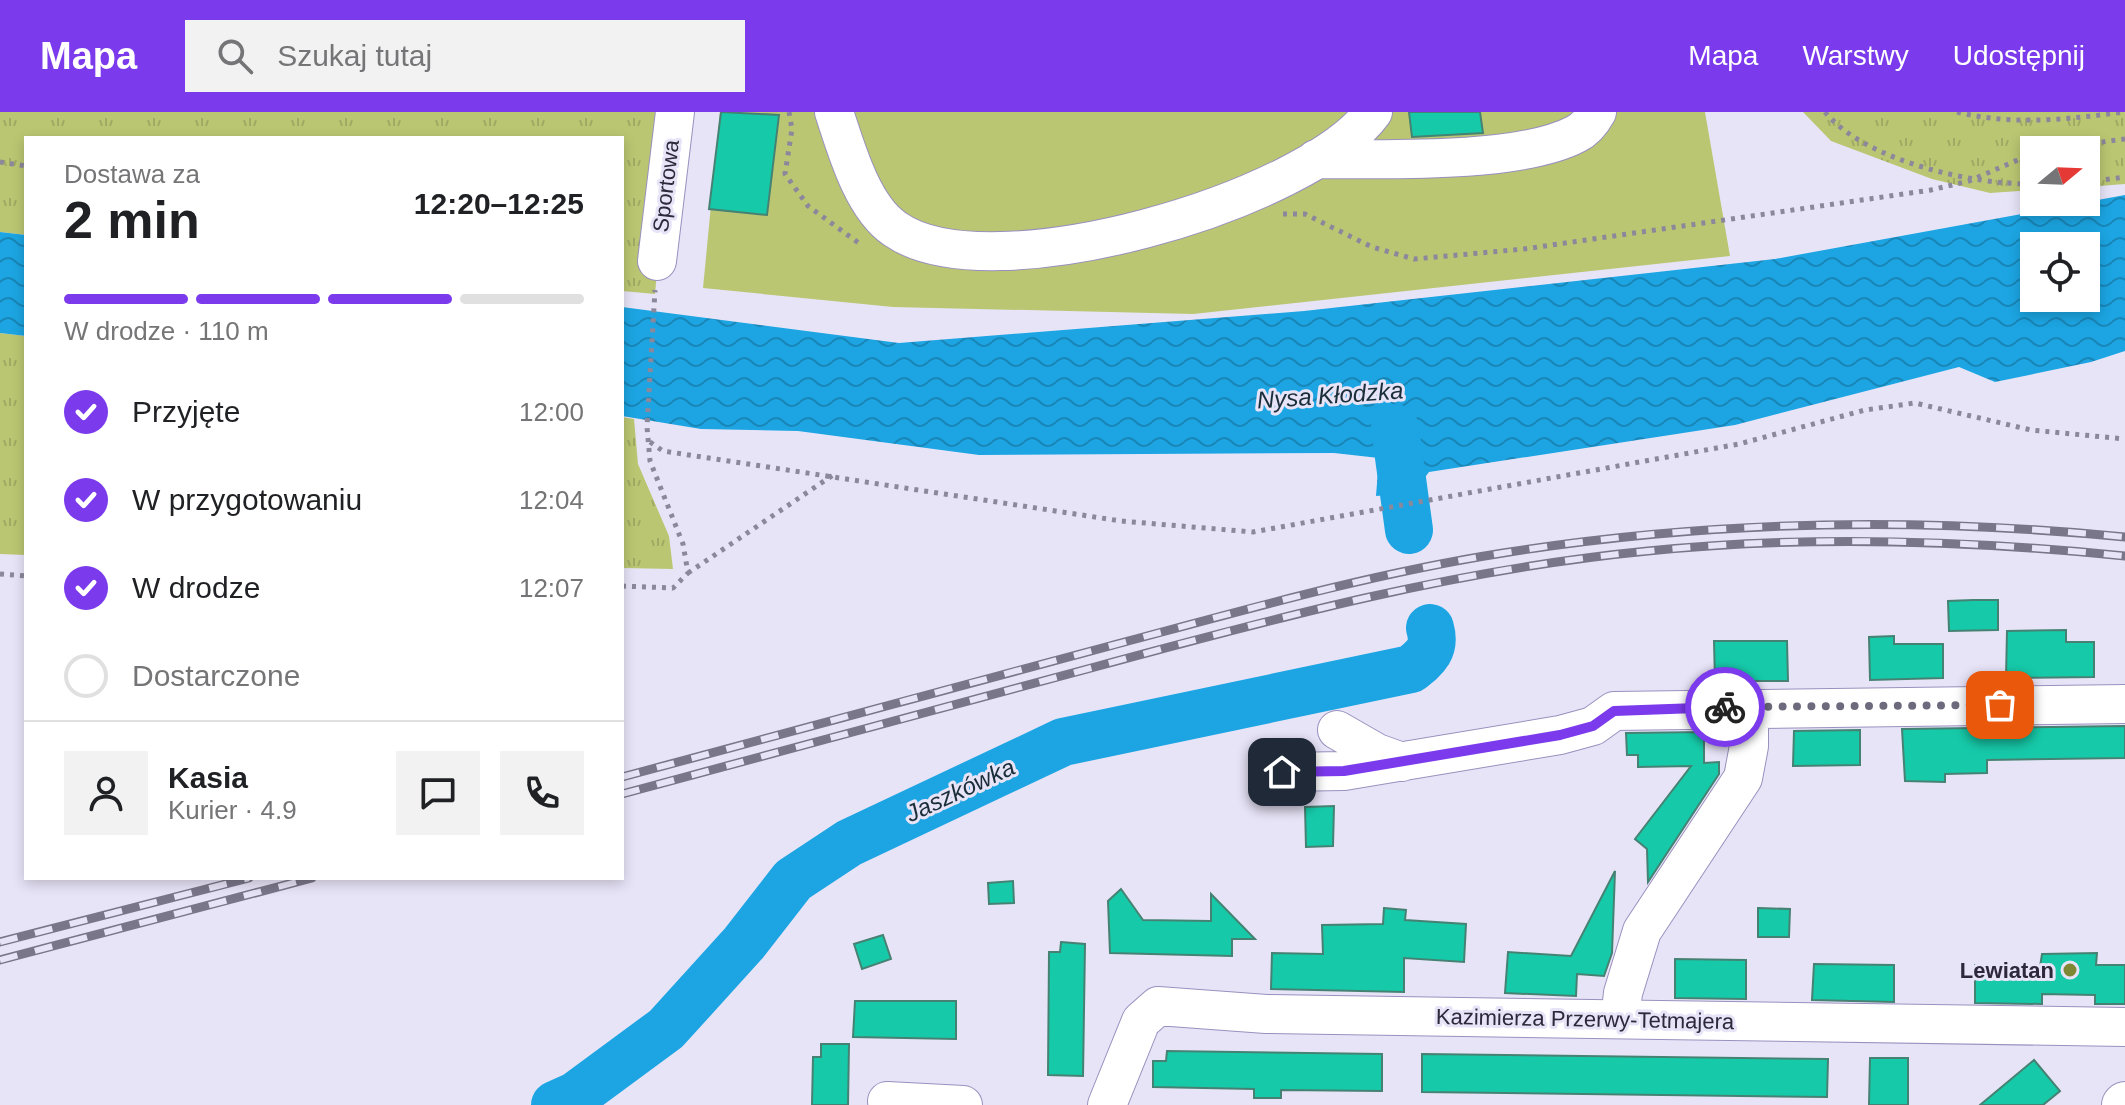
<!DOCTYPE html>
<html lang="pl">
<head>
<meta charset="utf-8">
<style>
	:root { --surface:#fff; --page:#f2f2f2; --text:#202124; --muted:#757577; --line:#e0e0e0; --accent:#7c3aed }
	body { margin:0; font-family:Arial,sans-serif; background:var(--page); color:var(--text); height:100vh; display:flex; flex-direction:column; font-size:30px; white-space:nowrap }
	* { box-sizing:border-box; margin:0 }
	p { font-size:26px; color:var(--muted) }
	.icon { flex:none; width:44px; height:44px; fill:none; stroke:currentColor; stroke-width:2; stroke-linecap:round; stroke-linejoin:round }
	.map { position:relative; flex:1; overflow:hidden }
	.side { position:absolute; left:24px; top:24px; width:600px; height:744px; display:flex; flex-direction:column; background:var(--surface); border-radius:0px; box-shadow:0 4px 12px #0003 }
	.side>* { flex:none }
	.needle { width:52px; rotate:71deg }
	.buttons { position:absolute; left:2020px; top:24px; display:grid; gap:16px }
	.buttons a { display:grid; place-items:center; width:80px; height:80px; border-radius:0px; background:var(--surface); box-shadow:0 4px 12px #0003; font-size:40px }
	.pin { position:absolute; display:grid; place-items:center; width:68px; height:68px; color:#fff; margin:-34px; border-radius:16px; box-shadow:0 4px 12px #0006 }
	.courier { position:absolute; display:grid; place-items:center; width:80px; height:80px; margin:-40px; border:6px solid #7c3aed; border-radius:50%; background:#fff; color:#222; box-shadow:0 2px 10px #0007 }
	.summary em { font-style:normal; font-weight:700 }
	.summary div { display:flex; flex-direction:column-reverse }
	.summary { display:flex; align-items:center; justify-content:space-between; height:136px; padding:0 40px }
	h1 { font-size:52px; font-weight:700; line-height:60px }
	.bar { display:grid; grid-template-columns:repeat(4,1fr); gap:12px 8px; align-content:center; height:96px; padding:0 40px }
	.bar i { height:10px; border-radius:6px; background:var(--line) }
	.bar .active { background:var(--accent) }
	.bar p { grid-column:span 4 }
	.line { display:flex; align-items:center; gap:20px; padding:0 40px; border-top:2px solid var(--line) }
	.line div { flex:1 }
	.round { display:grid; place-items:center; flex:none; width:84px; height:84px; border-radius:0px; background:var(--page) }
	ol { padding:0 40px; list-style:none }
	li { display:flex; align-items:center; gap:24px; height:88px }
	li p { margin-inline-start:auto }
	li .icon { padding:8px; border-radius:50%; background:var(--accent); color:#fff; stroke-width:4 }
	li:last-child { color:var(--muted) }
	li i { width:44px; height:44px; border:4px solid var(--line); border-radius:50% }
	header { display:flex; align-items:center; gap:48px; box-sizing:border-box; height:112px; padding:0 40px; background:var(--accent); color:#fff }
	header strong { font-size:38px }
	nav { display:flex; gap:44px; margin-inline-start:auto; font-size:28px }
	.search { width:560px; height:72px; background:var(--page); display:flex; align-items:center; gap:20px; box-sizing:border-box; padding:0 28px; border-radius:0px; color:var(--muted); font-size:30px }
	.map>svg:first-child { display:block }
	.grass { fill:url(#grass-tufts) }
	.garden { fill:#bbc672 }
	.water { fill:url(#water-waves); fill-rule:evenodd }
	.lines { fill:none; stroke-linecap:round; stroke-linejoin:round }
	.river { stroke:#1ca5e2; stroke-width:48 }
	.building { fill:#16caa9; stroke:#468273; stroke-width:2 }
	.minor-casing { stroke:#9a90be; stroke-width:40 }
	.major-casing { stroke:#9a90be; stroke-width:46 }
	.path { stroke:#8c889b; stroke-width:5; stroke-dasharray:4 6; stroke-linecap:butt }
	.minor { stroke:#fff; stroke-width:38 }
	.major { stroke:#fff; stroke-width:44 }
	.rail-casing { stroke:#7a7689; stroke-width:9 }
	.rail { stroke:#e8e4f8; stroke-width:6; stroke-dasharray:18; stroke-linecap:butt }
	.done { stroke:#6e6a7d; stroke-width:8; stroke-dasharray:0 14.4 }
	.route { stroke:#7c3aed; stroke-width:10 }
	.poi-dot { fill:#7e8734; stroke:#e8e4f8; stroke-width:3 }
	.labels { text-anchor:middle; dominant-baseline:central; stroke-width:6; stroke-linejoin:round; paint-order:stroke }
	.street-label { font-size:22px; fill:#2d293b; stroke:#e8e4f8 }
	.poi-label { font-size:22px; font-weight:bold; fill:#2d293b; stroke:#e8e4f8; text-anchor:end }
	.water-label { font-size:24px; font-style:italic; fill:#1a2e3a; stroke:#e8e4f8 }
</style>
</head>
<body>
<header>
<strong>Mapa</strong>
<div class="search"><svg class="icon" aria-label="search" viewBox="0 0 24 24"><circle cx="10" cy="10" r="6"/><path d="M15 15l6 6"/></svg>Szukaj tutaj</div>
<nav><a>Mapa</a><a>Warstwy</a><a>Udostępnij</a></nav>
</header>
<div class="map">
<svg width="2125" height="993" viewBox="0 0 2125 993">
	<defs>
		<pattern id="grass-tufts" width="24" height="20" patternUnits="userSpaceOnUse" patternTransform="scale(2)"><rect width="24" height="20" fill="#bbc672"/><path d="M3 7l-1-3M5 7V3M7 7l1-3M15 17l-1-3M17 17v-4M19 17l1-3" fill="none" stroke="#a1aa64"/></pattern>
		<pattern id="water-waves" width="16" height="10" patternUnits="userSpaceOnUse" patternTransform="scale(2)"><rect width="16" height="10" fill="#1ca5e2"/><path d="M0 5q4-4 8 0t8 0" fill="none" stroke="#1986b8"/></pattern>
	</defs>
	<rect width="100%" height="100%" fill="#e8e4f8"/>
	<path class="grass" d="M 0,0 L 671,0 L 655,182 L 622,179 L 622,26 L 26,26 L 26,123 L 0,120 Z
		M 1803,0 L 2125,0 L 2125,72 L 2086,75 L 2086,38 L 2034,38 L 2034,78 L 1990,81 L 1932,67 L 1831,29 Z
		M 0,221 L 26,224 L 26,443 L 0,442 Z
		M 622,305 L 634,307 L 638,352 L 669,424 L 673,457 L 622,456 Z"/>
	<path class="garden" d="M 720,0 L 1705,0 L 1730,144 L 1193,202 L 893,195 L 703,176 Z"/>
	<path class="water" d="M 2125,83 L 2125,239 L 2091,250 L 1995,270 L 1959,255 L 1735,313 L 1429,360 L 1413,381 L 1376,384 L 1379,346 L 1334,341 L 979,343 L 798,319 L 701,317 L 622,304 L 622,195 L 899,231 L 1304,199 L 1775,147 ZM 2034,134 L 2086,134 L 2086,186 L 2034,186 Z
		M 0,120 L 26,123 L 26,224 L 0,221 Z"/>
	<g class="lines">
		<path class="river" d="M 1395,316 L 1409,418
			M 555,993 L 575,984 L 666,917 L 744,831 L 793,768 L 849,731 L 1063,630 L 1411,557 C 1426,545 1436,537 1430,516"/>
	</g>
	<path class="building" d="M 721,0 L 779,3 L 767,103 L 709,97 Z
		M 1409,0 L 1480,0 L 1483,21 L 1412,25 Z
		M 1973,488 L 1998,488 L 1998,518 L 1949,519 L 1948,489 Z
		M 2066,518 L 2066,530 L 2094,530 L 2094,565 L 2006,566 L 2007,519 Z
		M 1894,524 L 1894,532 L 1943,532 L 1943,566 L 1870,568 L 1869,525 Z
		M 1714,529 L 1787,529 L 1788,569 L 1715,569 Z
		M 2125,614 L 2125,646 L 1987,648 L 1987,661 L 1945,662 L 1945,670 L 1905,669 L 1902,617 Z
		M 1860,618 L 1860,653 L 1793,654 L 1794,619 Z
		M 1704,620 L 1704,651 L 1719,650 L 1719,662 L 1648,770 L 1647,737 L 1635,727 L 1691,654 L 1638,655 L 1638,643 L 1627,643 L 1626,621 Z
		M 1334,694 L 1333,734 L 1306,735 L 1305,695 Z
		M 1615,759 L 1612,841 L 1604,864 L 1577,862 L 1576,884 L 1505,881 L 1508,840 L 1571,844 Z
		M 1013,769 L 1014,791 L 989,792 L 988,771 Z
		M 1121,777 L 1143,808 L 1211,809 L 1211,782 L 1255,827 L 1232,827 L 1232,844 L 1110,841 L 1108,789 Z
		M 1384,796 L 1406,798 L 1405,808 L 1466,812 L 1464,850 L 1404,846 L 1404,880 L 1271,877 L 1272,841 L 1323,842 L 1322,813 L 1383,812 Z
		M 1758,796 L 1790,797 L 1789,825 L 1758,825 Z
		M 883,823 L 891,847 L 862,857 L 854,832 Z
		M 1061,830 L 1085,832 L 1083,964 L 1048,963 L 1049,840 L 1060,840 Z
		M 2097,841 L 2096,853 L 2125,853 L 2125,892 L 2095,892 L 2095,883 L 2042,882 L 2042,892 L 1975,891 L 1975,853 L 2040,855 L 2042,842 Z
		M 1675,847 L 1746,848 L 1746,887 L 1675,886 Z
		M 1814,852 L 1894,853 L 1894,890 L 1812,888 Z
		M 855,889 L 956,889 L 956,927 L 853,925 Z
		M 821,932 L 849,932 L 848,993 L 812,993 L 813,945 L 821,945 Z
		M 1167,939 L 1382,942 L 1382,979 L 1281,978 L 1281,986 L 1254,986 L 1254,977 L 1153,975 L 1153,949 L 1166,949 Z
		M 1422,942 L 1828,947 L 1827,985 L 1422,980 Z
		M 1870,946 L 1908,946 L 1908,993 L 1869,993 Z
		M 2034,948 L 2060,979 L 2043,993 L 1980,993 Z"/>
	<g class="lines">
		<defs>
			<path id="minor" d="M 834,0 C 846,36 862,95 895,117 C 989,183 1309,89 1373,0
				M 1316,47 C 1383,47 1519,52 1576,22 C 1586,17 1592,9 1597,0
				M 657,149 L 675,0
				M 1337,618 L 1377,641 L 1402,650
				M 1282,660 L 1344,659 L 1560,623 L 1593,614 L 1614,599 L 2125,592
				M 1620,907 L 1623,881 L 1642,819 L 1743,666 L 1749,634 L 1749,594
				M 887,989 L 963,993
				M 1107,993 L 1141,909 L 1158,894 L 1266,902 L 2125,915"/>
			<path id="major" d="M 2124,993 L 2125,992"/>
		</defs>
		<use href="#minor" class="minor-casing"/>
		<use href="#major" class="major-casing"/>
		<path class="path" d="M 789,0 L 792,17 L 785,62 L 808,94 L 860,132
			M 1825,0 C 1865,49 1973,73 2034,72
			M 1957,0 C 2013,14 2069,7 2125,0
			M 2042,38 L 2125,27
			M 0,50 L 26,54
			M 2086,70 L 2125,65
			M 1283,102 L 1305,102 L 1372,135 L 1414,147 L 1524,137 L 1931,78 L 1969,69 L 2034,41
			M 650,330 L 663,339 L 1121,409 L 1253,420 L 1739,332 L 1865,298 L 1915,291 L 2031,318 L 2125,327
			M 688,461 L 833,363
			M 0,462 L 26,464
			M 622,474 L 673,476 L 688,461 L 683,432 L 650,349 L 647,315 L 655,178"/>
		<use href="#minor" class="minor"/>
		<use href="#major" class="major"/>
		<defs>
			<path id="rail" d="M 622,665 C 783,622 944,578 1106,535 C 1237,500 1369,462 1503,441 C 1710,408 1917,405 2125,425
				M 622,682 C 778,640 935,598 1091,556 C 1275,506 1458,457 1648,439 C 1808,423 1966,428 2125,444
				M 0,830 L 249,766
				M 0,848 L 312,766"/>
		</defs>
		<use href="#rail" class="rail-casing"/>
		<use href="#rail" class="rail"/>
	</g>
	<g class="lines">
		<path class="done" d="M 1725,595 L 2000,593"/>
		<path class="route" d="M 1282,660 L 1344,659 L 1560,623 L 1593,614 L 1614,599 L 1725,595"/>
	</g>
	<circle class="poi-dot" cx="2070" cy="858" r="8"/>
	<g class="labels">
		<g class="street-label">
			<text transform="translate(666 74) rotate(-83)">Sportowa</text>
			<text transform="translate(1585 907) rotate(1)">Kazimierza Przerwy-Tetmajera</text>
		</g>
		<g class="poi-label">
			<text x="2054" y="858">Lewiatan</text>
		</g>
		<g class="water-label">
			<text transform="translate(1330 283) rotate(-4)">Nysa Kłodzka</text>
			<text transform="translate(960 678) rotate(-25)">Jaszkówka</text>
		</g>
	</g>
</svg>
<div class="buttons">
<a><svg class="needle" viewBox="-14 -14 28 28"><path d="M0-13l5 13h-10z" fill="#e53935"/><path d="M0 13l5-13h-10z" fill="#757577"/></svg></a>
<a><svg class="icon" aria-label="locate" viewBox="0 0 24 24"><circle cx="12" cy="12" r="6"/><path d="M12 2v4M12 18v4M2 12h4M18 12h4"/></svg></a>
</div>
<div class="pin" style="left:2000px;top:593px;background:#ea580c"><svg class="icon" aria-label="bag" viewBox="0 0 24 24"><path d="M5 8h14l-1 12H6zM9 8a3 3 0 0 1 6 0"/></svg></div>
<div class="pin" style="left:1282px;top:660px;background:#1f2937"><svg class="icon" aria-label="home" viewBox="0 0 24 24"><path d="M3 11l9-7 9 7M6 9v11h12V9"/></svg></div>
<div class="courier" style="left:1725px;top:595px"><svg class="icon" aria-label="bike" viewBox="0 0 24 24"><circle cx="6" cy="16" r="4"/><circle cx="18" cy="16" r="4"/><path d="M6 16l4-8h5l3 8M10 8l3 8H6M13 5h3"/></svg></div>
<section class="side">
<div class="summary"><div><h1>2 min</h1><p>Dostawa za</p></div><em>12:20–12:25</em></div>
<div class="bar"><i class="active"></i><i class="active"></i><i class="active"></i><i></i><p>W drodze · 110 m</p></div>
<ol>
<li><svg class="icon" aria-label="check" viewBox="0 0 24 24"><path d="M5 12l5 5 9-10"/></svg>Przyjęte<p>12:00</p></li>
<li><svg class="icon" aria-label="check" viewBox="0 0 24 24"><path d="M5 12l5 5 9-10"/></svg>W przygotowaniu<p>12:04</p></li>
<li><svg class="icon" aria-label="check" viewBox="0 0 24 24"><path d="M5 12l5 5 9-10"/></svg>W drodze<p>12:07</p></li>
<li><i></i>Dostarczone</li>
</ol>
<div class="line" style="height:144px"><a class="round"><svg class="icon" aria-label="person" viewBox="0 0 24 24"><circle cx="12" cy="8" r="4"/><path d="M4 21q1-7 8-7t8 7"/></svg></a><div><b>Kasia</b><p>Kurier · 4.9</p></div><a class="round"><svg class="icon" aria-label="chat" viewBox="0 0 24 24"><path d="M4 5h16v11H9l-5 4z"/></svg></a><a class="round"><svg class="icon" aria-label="phone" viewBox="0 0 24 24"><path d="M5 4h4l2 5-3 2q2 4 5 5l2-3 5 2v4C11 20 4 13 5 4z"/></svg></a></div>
</section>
</div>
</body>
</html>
